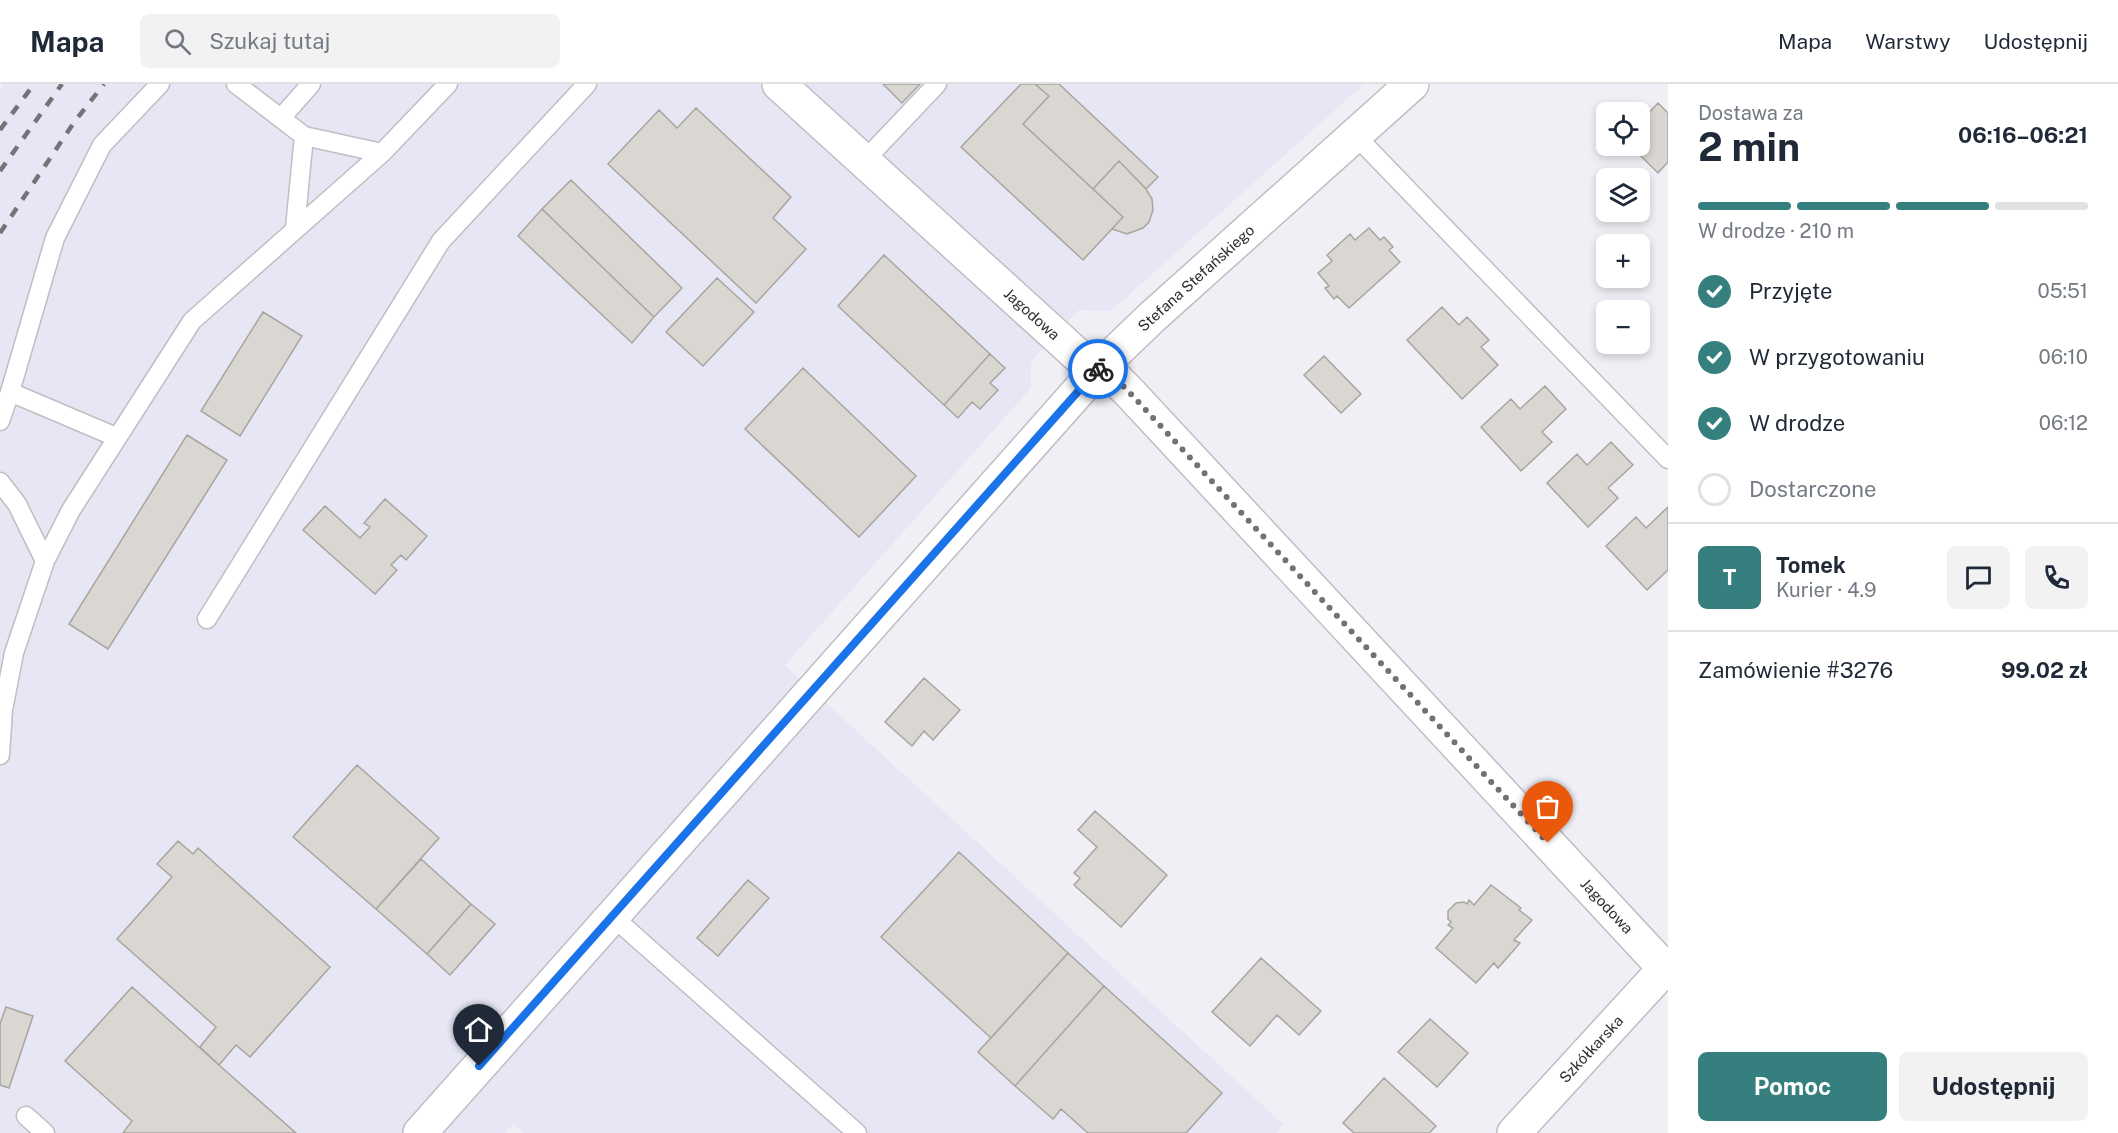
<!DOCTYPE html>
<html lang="pl">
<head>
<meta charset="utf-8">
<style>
	:root { --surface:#fff; --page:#f2f2f3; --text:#1f2937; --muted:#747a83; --line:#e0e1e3; --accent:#367f7f }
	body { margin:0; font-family:"Public Sans",sans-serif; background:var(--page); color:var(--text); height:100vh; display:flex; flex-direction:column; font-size:22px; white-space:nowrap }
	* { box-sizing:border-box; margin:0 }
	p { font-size:20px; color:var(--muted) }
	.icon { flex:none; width:33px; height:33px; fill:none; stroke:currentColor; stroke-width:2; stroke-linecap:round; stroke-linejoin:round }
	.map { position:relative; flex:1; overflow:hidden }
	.panel { display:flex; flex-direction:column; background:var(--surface); width:450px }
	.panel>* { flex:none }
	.buttons { position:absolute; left:1596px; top:18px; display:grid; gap:12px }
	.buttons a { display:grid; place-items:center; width:54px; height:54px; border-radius:9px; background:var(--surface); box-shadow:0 3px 9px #0003; font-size:30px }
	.pin { position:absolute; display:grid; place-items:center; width:51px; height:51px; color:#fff; margin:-62px -26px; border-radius:50% 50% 50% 0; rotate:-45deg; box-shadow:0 0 6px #0007 }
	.pin .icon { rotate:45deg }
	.courier { position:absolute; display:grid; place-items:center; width:60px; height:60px; margin:-30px; border:4px solid #1a73e8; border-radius:50%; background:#fff; color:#222; box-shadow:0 2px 8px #0007 }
	.summary em { font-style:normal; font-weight:700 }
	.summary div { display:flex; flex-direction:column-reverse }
	.summary { display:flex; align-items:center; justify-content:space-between; height:102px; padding:0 30px }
	h1 { font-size:39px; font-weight:700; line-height:45px }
	.bar { display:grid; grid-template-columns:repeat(4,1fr); gap:9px 6px; align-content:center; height:72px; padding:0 30px }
	.bar i { height:8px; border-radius:4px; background:var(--line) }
	.bar .on { background:var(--accent) }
	.bar p { grid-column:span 4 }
	.line { display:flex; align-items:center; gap:15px; padding:0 30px; border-top:2px solid var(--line) }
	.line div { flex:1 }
	.round { display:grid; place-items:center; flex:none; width:63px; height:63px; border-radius:9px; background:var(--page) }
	ol { padding:0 30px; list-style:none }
	li { display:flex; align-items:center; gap:18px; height:66px }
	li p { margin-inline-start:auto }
	li .icon { padding:6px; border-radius:50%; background:var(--accent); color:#fff; stroke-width:4 }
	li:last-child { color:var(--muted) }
	li i { width:33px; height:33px; border:3px solid var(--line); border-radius:50% }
	.button { display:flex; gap:12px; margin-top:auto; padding:12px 30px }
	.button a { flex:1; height:69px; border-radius:9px; background:var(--accent); color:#fff; font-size:24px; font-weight:700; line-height:69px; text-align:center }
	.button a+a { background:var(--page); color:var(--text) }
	header { display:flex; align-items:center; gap:36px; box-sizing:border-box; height:84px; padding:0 30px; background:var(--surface); border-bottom:2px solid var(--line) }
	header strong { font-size:28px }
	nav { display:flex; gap:33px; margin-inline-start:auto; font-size:21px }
	.search { width:420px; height:54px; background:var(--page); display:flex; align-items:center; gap:15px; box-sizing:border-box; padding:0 21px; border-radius:9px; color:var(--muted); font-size:22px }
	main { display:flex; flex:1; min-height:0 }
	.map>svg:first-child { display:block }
	.built { fill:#e7e6f4 }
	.building { fill:#dad6d1; stroke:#a8a49f; stroke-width:1.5 }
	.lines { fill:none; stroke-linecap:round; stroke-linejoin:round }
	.lane-casing { stroke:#bebec3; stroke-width:21 }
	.street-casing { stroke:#bebec3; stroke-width:36 }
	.lane { stroke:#fff; stroke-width:18 }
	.street { stroke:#fff; stroke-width:33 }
	.rail { stroke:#747377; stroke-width:4.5; stroke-dasharray:10 10; stroke-linecap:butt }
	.done { stroke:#727276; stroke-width:6; stroke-dasharray:0 10.8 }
	.route { stroke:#1a73e8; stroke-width:8 }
	.labels { text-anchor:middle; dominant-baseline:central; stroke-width:4.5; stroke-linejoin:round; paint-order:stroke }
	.street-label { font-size:15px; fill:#2e2e31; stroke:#fdfdfe }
</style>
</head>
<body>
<header>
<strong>Mapa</strong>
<div class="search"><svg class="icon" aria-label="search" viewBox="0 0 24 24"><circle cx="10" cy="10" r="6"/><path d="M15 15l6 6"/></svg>Szukaj tutaj</div>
<nav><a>Mapa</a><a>Warstwy</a><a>Udostępnij</a></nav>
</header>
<main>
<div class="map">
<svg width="1668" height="1049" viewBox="0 0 1668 1049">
	<rect width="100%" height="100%" fill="#f0eff5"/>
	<path class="built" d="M 4,0 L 1364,0 L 1111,227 L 1079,226 L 1031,278 L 1031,304 L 785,581 L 1283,1040 L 1276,1049 L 524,1049 L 513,1040 L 505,1049 L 0,1049 L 0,5 Z"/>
	<path class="building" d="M 883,0 L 920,0 L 902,19 Z
		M 1021,0 L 1035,0 L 1049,12 L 1023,40 L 1123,133 L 1083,176 L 961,63 Z
		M 1035,0 L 1059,0 L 1158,93 L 1146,105 L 1119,77 L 1093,105 L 1023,40 L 1049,12 Z
		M 1658,19 L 1668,29 L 1668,78 L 1658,89 L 1631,62 L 1640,62 L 1640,38 Z
		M 696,24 L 791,113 L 773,134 L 806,165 L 756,219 L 608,80 L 659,26 L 677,44 Z
		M 1119,77 L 1146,105 L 1152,115 L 1153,126 L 1149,138 L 1143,144 L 1127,150 L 1112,145 L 1123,133 L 1093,105 Z
		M 571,96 L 682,204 L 654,233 L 542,125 Z
		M 542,125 L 654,233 L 632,259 L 518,152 Z
		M 1369,144 L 1380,156 L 1384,153 L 1393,163 L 1389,166 L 1400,178 L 1349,224 L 1337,212 L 1334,215 L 1325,204 L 1329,202 L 1318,189 L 1332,177 L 1327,171 L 1350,150 L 1355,156 Z
		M 884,171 L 990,270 L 944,321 L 838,222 Z
		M 717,194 L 754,228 L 703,282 L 666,248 Z
		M 1442,223 L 1459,241 L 1467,233 L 1489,256 L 1481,263 L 1498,281 L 1462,315 L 1407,256 Z
		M 263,228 L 302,252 L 240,352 L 201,327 Z
		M 990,270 L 1005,284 L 990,299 L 998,306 L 980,325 L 972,318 L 958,334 L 944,321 Z
		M 1324,272 L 1361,310 L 1341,329 L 1304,291 Z
		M 803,284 L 916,392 L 859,453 L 745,345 Z
		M 1545,302 L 1566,325 L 1542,348 L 1552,358 L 1521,387 L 1481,343 L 1511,315 L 1520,325 Z
		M 187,351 L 227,376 L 108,565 L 69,540 Z
		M 1611,358 L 1633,381 L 1608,404 L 1618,414 L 1588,443 L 1547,399 L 1577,370 L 1587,381 Z
		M 385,415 L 427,452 L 406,476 L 401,471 L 391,481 L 397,486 L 375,510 L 303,446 L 325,422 L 360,454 L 370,443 L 364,439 Z
		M 1668,423 L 1668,486 L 1647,506 L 1606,462 L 1636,433 L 1646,444 Z
		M 924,594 L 960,626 L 933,656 L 924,647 L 912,662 L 885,638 Z
		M 357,681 L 439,754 L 376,825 L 293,753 Z
		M 1095,727 L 1167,791 L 1121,843 L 1074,801 L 1080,794 L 1074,789 L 1097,763 L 1078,746 Z
		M 178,757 L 193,770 L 198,764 L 330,883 L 250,973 L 236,961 L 219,981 L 200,963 L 216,943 L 117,855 L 172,793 L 157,780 Z
		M 959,768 L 1068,869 L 991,954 L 881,853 Z
		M 421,775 L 471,820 L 427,870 L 376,825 Z
		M 748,796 L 769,814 L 718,872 L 697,854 Z
		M 1491,801 L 1521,824 L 1519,826 L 1532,836 L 1514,856 L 1520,859 L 1498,884 L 1494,879 L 1476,899 L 1436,864 L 1453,844 L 1448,841 L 1451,838 L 1448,835 L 1448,827 L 1456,819 L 1464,818 L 1467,820 L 1469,816 L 1474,821 Z
		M 471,820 L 495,840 L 450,891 L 427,870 Z
		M 1068,869 L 1104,902 L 1015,1002 L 978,968 Z
		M 1261,874 L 1321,927 L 1299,951 L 1277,931 L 1250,962 L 1212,928 Z
		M 1104,902 L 1222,1009 L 1186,1049 L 1088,1049 L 1061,1025 L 1053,1035 L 1015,1002 Z
		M 132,903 L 219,981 L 296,1049 L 123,1049 L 132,1037 L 65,977 Z
		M 6,923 L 33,932 L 9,1004 L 0,1001 L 0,940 Z
		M 1430,935 L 1468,969 L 1437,1003 L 1398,968 Z
		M 1384,994 L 1436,1042 L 1429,1049 L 1354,1049 L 1343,1039 Z"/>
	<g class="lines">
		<defs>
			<path id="lane" d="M 236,0 L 304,52 L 382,69
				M 281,34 L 311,0
				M 1355,51 L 1668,375
				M 864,77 L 937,0
				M 295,144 L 304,52
				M 0,337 L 10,308
				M 116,353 L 10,308 L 55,154 L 102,61 L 160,0
				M 0,398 L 17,420 L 45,477
				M 207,535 L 441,157 L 587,0
				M 0,671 L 3,626 L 14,569 L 45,477 L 71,426 L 192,237 L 382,69 L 448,0
				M 612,832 L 857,1049
				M 26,1032 L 45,1049"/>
			<path id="street" d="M 779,0 L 1085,278 L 1112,291 L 1130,309 L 1668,888
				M 420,1049 L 1099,284 L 1151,234 L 1412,0
				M 1514,1049 L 1668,881"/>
		</defs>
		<use href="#lane" class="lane-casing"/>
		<use href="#street" class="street-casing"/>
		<use href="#lane" class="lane"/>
		<use href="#street" class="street"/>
		<path class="rail" d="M 0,46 L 34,0
			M 0,87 L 62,0
			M 0,149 L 75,37 L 104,0"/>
	</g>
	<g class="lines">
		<path class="done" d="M 1098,285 L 1099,284 L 1112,291 L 1130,309 L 1548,759"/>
		<path class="route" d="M 479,982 L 1098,285"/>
	</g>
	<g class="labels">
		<g class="street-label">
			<text transform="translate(1196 194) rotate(-42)">Stefana Stefańskiego</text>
			<text transform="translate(1032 230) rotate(42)">Jagodowa</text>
			<text transform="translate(1607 822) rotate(47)">Jagodowa</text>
			<text transform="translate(1591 965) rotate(-47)">Szkółkarska</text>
		</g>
	</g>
</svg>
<div class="buttons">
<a><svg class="icon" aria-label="locate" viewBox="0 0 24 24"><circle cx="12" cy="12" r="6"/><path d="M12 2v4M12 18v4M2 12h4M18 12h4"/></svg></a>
<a><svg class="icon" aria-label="layers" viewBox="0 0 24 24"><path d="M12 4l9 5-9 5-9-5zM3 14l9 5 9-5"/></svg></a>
<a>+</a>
<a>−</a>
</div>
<div class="pin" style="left:1548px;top:759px;background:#ea580c"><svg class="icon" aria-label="bag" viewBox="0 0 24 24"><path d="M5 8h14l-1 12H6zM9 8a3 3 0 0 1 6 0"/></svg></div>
<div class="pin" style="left:479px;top:982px;background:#1f2937"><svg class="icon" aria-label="home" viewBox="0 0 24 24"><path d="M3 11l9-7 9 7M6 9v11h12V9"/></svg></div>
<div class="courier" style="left:1098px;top:285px"><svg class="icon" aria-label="bike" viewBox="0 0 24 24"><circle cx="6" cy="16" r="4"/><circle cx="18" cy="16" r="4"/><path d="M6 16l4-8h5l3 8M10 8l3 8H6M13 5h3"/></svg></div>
</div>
<section class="panel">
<div class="summary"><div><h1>2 min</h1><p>Dostawa za</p></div><em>06:16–06:21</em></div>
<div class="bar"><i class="on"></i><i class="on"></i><i class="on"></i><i></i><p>W drodze · 210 m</p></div>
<ol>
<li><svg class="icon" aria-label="check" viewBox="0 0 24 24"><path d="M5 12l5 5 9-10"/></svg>Przyjęte<p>05:51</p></li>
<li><svg class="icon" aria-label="check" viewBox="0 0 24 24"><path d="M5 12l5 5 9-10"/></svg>W przygotowaniu<p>06:10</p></li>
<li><svg class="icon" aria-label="check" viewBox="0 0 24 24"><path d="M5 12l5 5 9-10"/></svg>W drodze<p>06:12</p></li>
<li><i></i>Dostarczone</li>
</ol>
<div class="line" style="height:108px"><b class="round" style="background:var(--accent);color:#fff">T</b><div><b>Tomek</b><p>Kurier · 4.9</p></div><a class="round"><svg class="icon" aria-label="chat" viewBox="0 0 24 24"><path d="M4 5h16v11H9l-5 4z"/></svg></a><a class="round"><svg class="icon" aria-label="phone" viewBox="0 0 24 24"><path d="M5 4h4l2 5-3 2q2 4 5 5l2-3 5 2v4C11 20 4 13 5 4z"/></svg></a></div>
<div class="line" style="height:78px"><div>Zamówienie #3276</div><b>99.02 zł</b></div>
<div class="button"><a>Pomoc</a><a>Udostępnij</a></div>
</section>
</main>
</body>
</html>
